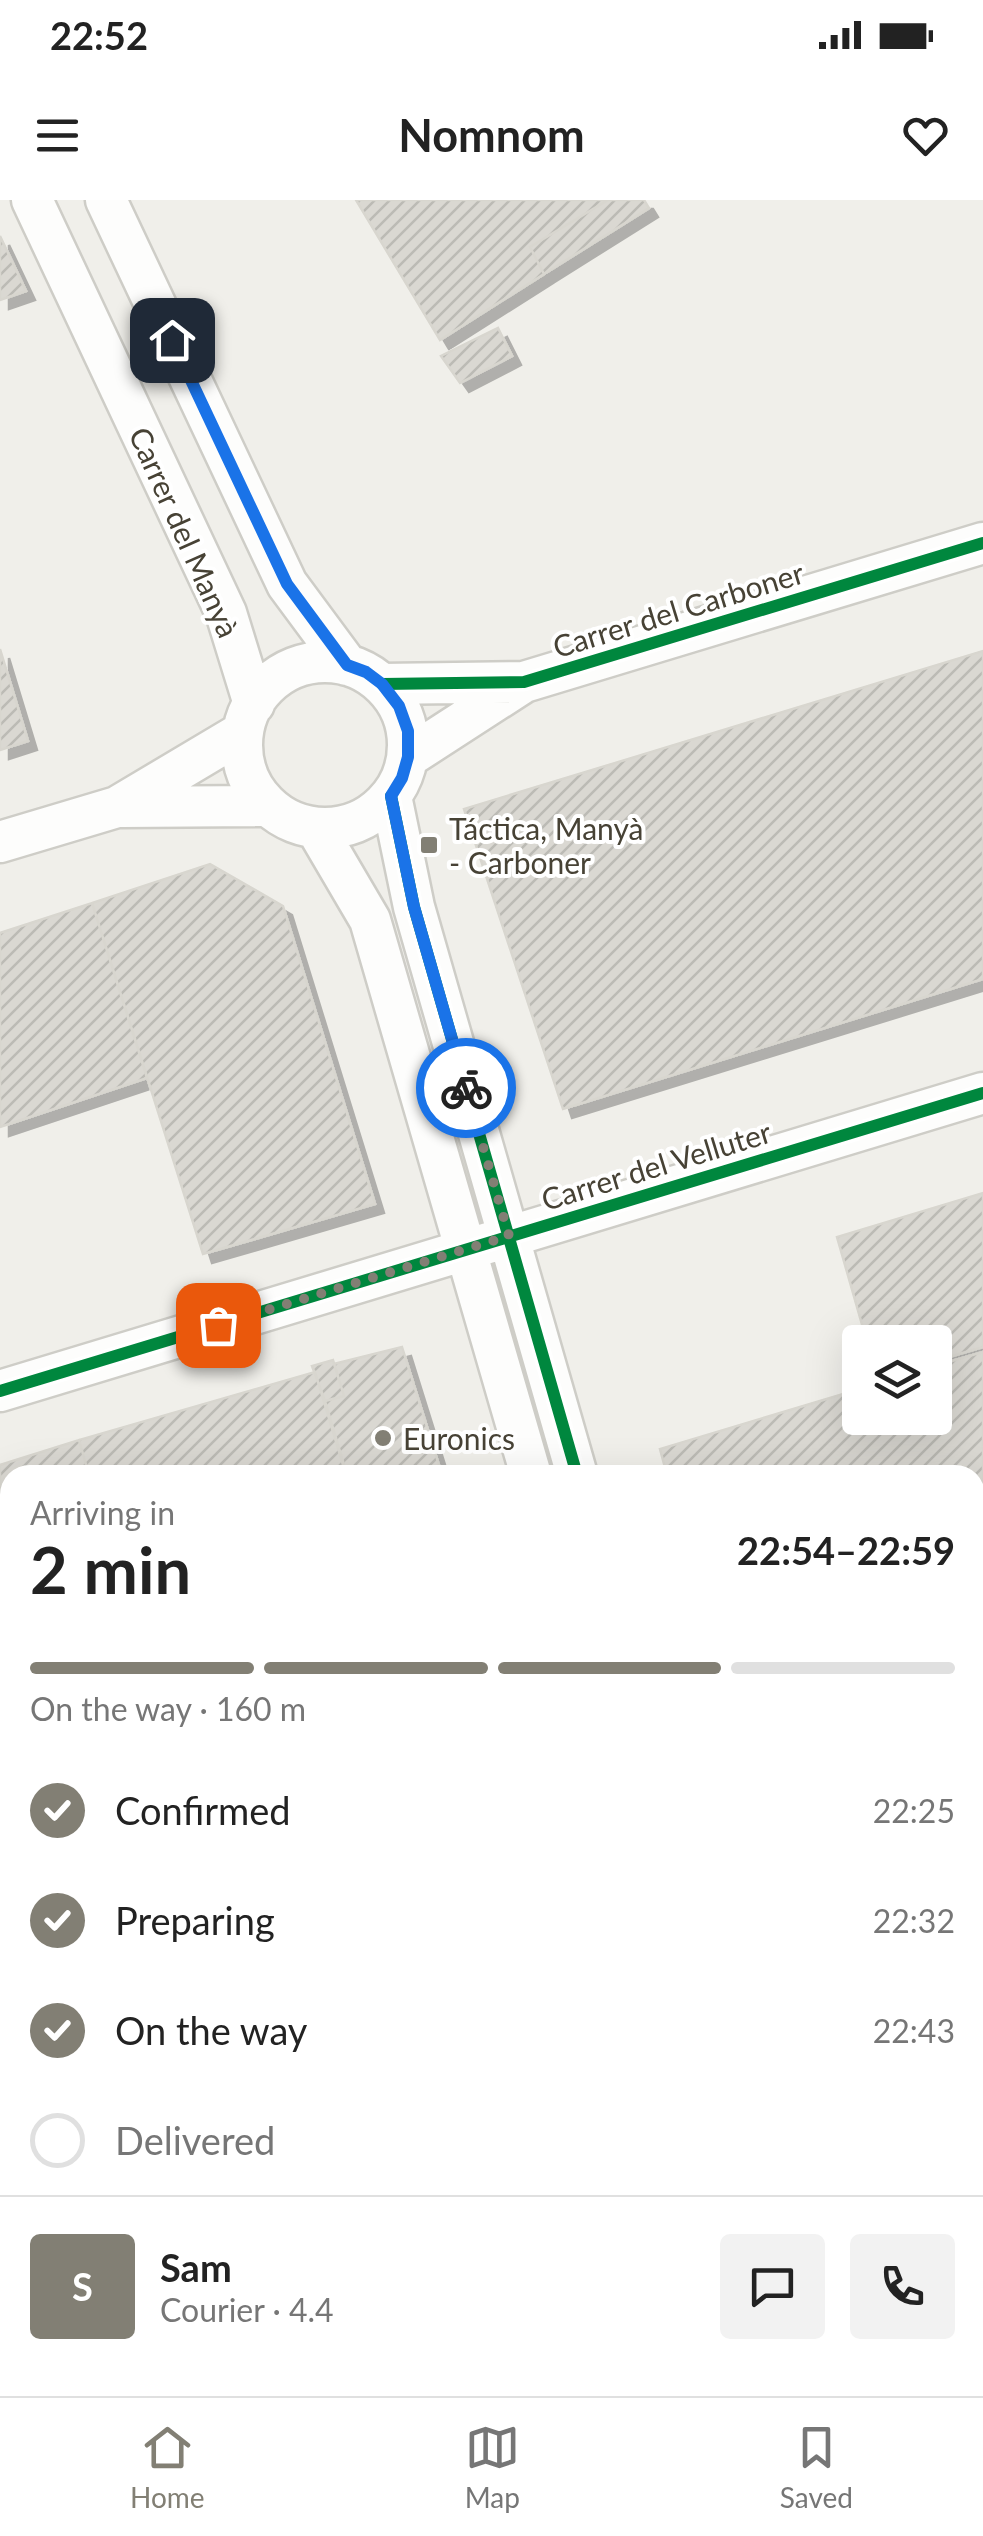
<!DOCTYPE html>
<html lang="en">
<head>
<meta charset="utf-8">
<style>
	:root { --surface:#fff; --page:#f2f2f2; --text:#222; --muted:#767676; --line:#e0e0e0; --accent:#827f74 }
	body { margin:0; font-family:Lato,sans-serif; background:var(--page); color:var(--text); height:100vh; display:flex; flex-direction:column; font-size:38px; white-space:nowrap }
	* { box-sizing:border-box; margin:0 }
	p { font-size:32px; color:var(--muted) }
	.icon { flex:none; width:55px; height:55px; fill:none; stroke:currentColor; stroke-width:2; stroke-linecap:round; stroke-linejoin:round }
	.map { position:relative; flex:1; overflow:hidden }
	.side { position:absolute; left:0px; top:1265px; width:985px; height:932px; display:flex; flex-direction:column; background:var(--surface); border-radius:30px 30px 0 0; box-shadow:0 10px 40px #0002 }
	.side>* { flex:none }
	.tools { position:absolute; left:842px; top:1125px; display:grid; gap:20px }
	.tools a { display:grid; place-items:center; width:110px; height:110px; border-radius:10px; background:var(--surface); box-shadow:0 10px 40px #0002; font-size:50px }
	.pin { position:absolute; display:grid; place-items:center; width:85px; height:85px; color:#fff; margin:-42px; border-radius:20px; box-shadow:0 5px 15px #0006 }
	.courier { position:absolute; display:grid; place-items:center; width:100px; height:100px; margin:-50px; border:8px solid #1a73e8; border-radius:50%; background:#fff; color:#222; box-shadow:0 2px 12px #0007 }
	.overview em { font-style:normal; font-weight:700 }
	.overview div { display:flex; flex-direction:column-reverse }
	.overview { display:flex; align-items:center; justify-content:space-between; height:170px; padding:0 30px }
	h1 { font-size:65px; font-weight:700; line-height:75px }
	.bar { display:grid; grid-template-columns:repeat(4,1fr); gap:15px 10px; align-content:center; height:120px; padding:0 30px }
	.bar i { height:12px; border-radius:8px; background:var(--line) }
	.bar .selected { background:var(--accent) }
	.bar p { grid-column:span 4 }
	.line { display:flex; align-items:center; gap:25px; padding:0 30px; border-top:2px solid var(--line) }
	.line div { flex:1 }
	.round { display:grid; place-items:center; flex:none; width:105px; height:105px; border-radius:10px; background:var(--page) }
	ol { padding:0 30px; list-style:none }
	li { display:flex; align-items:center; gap:30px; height:110px }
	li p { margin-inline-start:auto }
	li .icon { padding:10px; border-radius:50%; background:var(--accent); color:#fff; stroke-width:4 }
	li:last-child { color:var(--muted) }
	li i { width:55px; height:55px; border:5px solid var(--line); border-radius:50% }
	.status { display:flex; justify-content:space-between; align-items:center; height:70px; padding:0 50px; background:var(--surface); direction:ltr }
	.status svg { height:28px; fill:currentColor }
	header { display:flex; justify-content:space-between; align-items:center; height:130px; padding:0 30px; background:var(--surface); font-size:45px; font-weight:700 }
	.tabs { display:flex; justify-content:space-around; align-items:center; height:140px; border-top:2px solid var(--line); background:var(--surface); font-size:28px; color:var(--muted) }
	.tabs a { display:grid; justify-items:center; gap:5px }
	.tabs .selected { color:var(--accent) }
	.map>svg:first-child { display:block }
	.building { fill:url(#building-hatch); stroke:#d8d6cf; stroke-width:2.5; filter:url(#shadow) }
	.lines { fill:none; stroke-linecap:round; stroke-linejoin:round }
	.minor-casing { stroke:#cecdc7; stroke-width:45 }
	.minor { stroke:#fdfdfc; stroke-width:40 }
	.cycleway-casing { stroke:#fff; stroke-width:19 }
	.cycleway { stroke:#00873e; stroke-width:12 }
	.done { stroke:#827f74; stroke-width:10; stroke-dasharray:0 18 }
	.route { stroke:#1a73e8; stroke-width:12 }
	.poi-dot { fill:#827f74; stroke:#fff; stroke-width:4 }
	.labels { text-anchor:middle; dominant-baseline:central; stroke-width:8; stroke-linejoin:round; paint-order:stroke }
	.street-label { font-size:30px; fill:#474235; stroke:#fff }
	.poi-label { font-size:30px; fill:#474235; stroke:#fff; text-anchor:start }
</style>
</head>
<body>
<div class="status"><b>22:52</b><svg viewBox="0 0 49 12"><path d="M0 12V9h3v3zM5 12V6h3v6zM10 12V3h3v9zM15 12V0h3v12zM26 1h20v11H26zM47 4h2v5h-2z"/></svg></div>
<header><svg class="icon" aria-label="menu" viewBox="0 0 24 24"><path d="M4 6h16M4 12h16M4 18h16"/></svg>Nomnom<svg class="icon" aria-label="heart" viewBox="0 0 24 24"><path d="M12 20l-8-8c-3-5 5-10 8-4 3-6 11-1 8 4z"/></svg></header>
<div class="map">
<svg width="983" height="2196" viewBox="0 0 983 2196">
	<defs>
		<pattern id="building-hatch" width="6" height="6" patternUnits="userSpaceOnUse" patternTransform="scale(2.5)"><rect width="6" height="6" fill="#dad8d2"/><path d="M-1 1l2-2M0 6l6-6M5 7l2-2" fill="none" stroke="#bcbbb5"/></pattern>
		<filter id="shadow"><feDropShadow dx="9" dy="9" stdDeviation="0" flood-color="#0004"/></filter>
	</defs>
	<rect width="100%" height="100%" fill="#f0efea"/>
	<path class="building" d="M 356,0 L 608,0 L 530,47 L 544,74 L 440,140 Z
		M 608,0 L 644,0 L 649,8 L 544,74 L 530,47 Z
		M 0,36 L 26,91 L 0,100 Z
		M 498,128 L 512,156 L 460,183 L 441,156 Z
		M 0,449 L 28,541 L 0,550 Z
		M 983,451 L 983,779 L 563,909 L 464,609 Z
		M 210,664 L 283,706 L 375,1004 L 203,1054 L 92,703 Z
		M 92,703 L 147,878 L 0,927 L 0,733 Z
		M 983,993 L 983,1147 L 935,1161 L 935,1142 L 867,1142 L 837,1037 Z
		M 402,1147 L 442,1275 L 347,1275 L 325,1201 L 344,1196 L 334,1164 Z
		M 983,1152 L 983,1350 L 975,1353 L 975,1275 L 667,1275 L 660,1249 L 860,1189 L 860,1218 L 935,1218 L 935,1166 Z
		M 333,1160 L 344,1196 L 325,1201 L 312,1166 Z
		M 315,1172 L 346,1275 L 89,1275 L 79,1240 Z
		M 79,1240 L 89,1275 L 10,1275 L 10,1453 L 0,1456 L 0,1349 L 9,1346 L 0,1316 L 0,1265 Z
		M 10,1453 L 10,1640 L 0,1643 L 0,1456 Z
		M 983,1498 L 983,1815 L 975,1818 L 975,1501 Z
		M 0,1954 L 10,1985 L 10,2188 L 74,2188 L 76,2196 L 0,2196 Z
		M 160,2188 L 463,2188 L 465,2196 L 163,2196 Z
		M 548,2188 L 709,2188 L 710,2193 L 709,2196 L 550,2196 Z"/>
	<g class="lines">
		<defs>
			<path id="minor" d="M 32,0 L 226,413 L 254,504
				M 106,0 L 287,384 L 347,465
				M242 545a83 83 0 1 1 166 0a83 83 0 1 1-166 0Z
				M 382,484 L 524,482 L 983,343
				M 408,557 L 524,482
				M 391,596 L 414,707 L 577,1275
				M 121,607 L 268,606
				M 316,628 L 370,720 L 531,1275
				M 0,642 L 117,607 L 243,532
				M 0,1191 L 983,893
				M 975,1440 L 983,1438
				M 0,1736 L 10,1733
				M 0,1802 L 10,1835
				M 119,2188 L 121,2196
				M 512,2188 L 515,2196
				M 773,2188 L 774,2196
				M 856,2188 L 860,2196"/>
		</defs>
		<use href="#minor" class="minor-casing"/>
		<use href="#minor" class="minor"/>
		<defs>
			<path id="cycleway" d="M 382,484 L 524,482 L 983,343
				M 391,596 L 414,707 L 577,1275
				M 0,1191 L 983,893"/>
		</defs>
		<use href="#cycleway" class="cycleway-casing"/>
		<use href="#cycleway" class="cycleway"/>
	</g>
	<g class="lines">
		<path class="done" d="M 218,1125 L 509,1036 L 466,888"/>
		<path class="route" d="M 172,140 L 287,384 L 347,465 L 366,472 L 382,484 L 399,506 L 408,531 L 408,557 L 402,578 L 391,596 L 414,707 L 466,888"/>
	</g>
	<g class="poi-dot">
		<rect x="419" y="635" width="20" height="20" rx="5"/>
		<circle cx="383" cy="1238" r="10"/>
	</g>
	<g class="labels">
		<g class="street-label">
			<text transform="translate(185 332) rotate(66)">Carrer del Manyà</text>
			<text transform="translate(678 409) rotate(-17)">Carrer del Carboner</text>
			<text transform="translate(656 965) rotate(-17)">Carrer del Velluter</text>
		</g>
		<g class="poi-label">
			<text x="449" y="628">Táctica, Manyà<tspan x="449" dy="34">- Carboner</tspan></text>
			<text x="403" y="1238">Euronics</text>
		</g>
	</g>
</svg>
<div class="tools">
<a><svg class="icon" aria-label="layers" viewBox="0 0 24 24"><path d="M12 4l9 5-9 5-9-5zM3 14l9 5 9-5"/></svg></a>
</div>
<div class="pin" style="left:218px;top:1125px;background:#ea580c"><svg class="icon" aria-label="bag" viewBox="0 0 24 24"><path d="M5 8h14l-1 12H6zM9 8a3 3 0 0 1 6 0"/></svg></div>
<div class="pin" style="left:172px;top:140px;background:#1f2937"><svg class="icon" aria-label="home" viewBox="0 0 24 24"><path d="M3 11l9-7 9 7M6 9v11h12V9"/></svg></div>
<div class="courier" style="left:466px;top:888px"><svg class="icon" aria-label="bike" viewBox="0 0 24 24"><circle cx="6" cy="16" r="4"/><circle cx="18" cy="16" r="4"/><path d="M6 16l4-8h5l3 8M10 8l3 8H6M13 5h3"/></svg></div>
<section class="side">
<div class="overview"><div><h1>2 min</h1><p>Arriving in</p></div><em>22:54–22:59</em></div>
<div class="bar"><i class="selected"></i><i class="selected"></i><i class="selected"></i><i></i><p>On the way · 160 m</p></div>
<ol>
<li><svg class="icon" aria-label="check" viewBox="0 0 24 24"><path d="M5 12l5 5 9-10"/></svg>Confirmed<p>22:25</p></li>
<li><svg class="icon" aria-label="check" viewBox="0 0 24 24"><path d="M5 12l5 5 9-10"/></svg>Preparing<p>22:32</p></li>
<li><svg class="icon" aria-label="check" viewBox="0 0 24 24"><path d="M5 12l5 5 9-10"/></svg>On the way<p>22:43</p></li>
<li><i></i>Delivered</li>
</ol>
<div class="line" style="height:180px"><b class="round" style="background:var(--accent);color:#fff">S</b><div><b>Sam</b><p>Courier · 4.4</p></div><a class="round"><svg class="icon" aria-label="chat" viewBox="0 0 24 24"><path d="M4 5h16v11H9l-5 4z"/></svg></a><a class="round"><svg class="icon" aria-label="phone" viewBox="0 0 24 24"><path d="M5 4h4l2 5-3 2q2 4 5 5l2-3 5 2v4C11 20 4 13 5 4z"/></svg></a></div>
</section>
</div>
<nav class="tabs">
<a class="selected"><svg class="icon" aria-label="home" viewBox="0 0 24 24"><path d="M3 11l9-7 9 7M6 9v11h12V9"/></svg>Home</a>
<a><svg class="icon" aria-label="map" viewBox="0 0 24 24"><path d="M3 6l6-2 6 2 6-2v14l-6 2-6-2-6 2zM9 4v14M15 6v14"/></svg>Map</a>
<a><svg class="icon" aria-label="saved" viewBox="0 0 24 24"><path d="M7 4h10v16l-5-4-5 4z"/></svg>Saved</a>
</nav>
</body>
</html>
